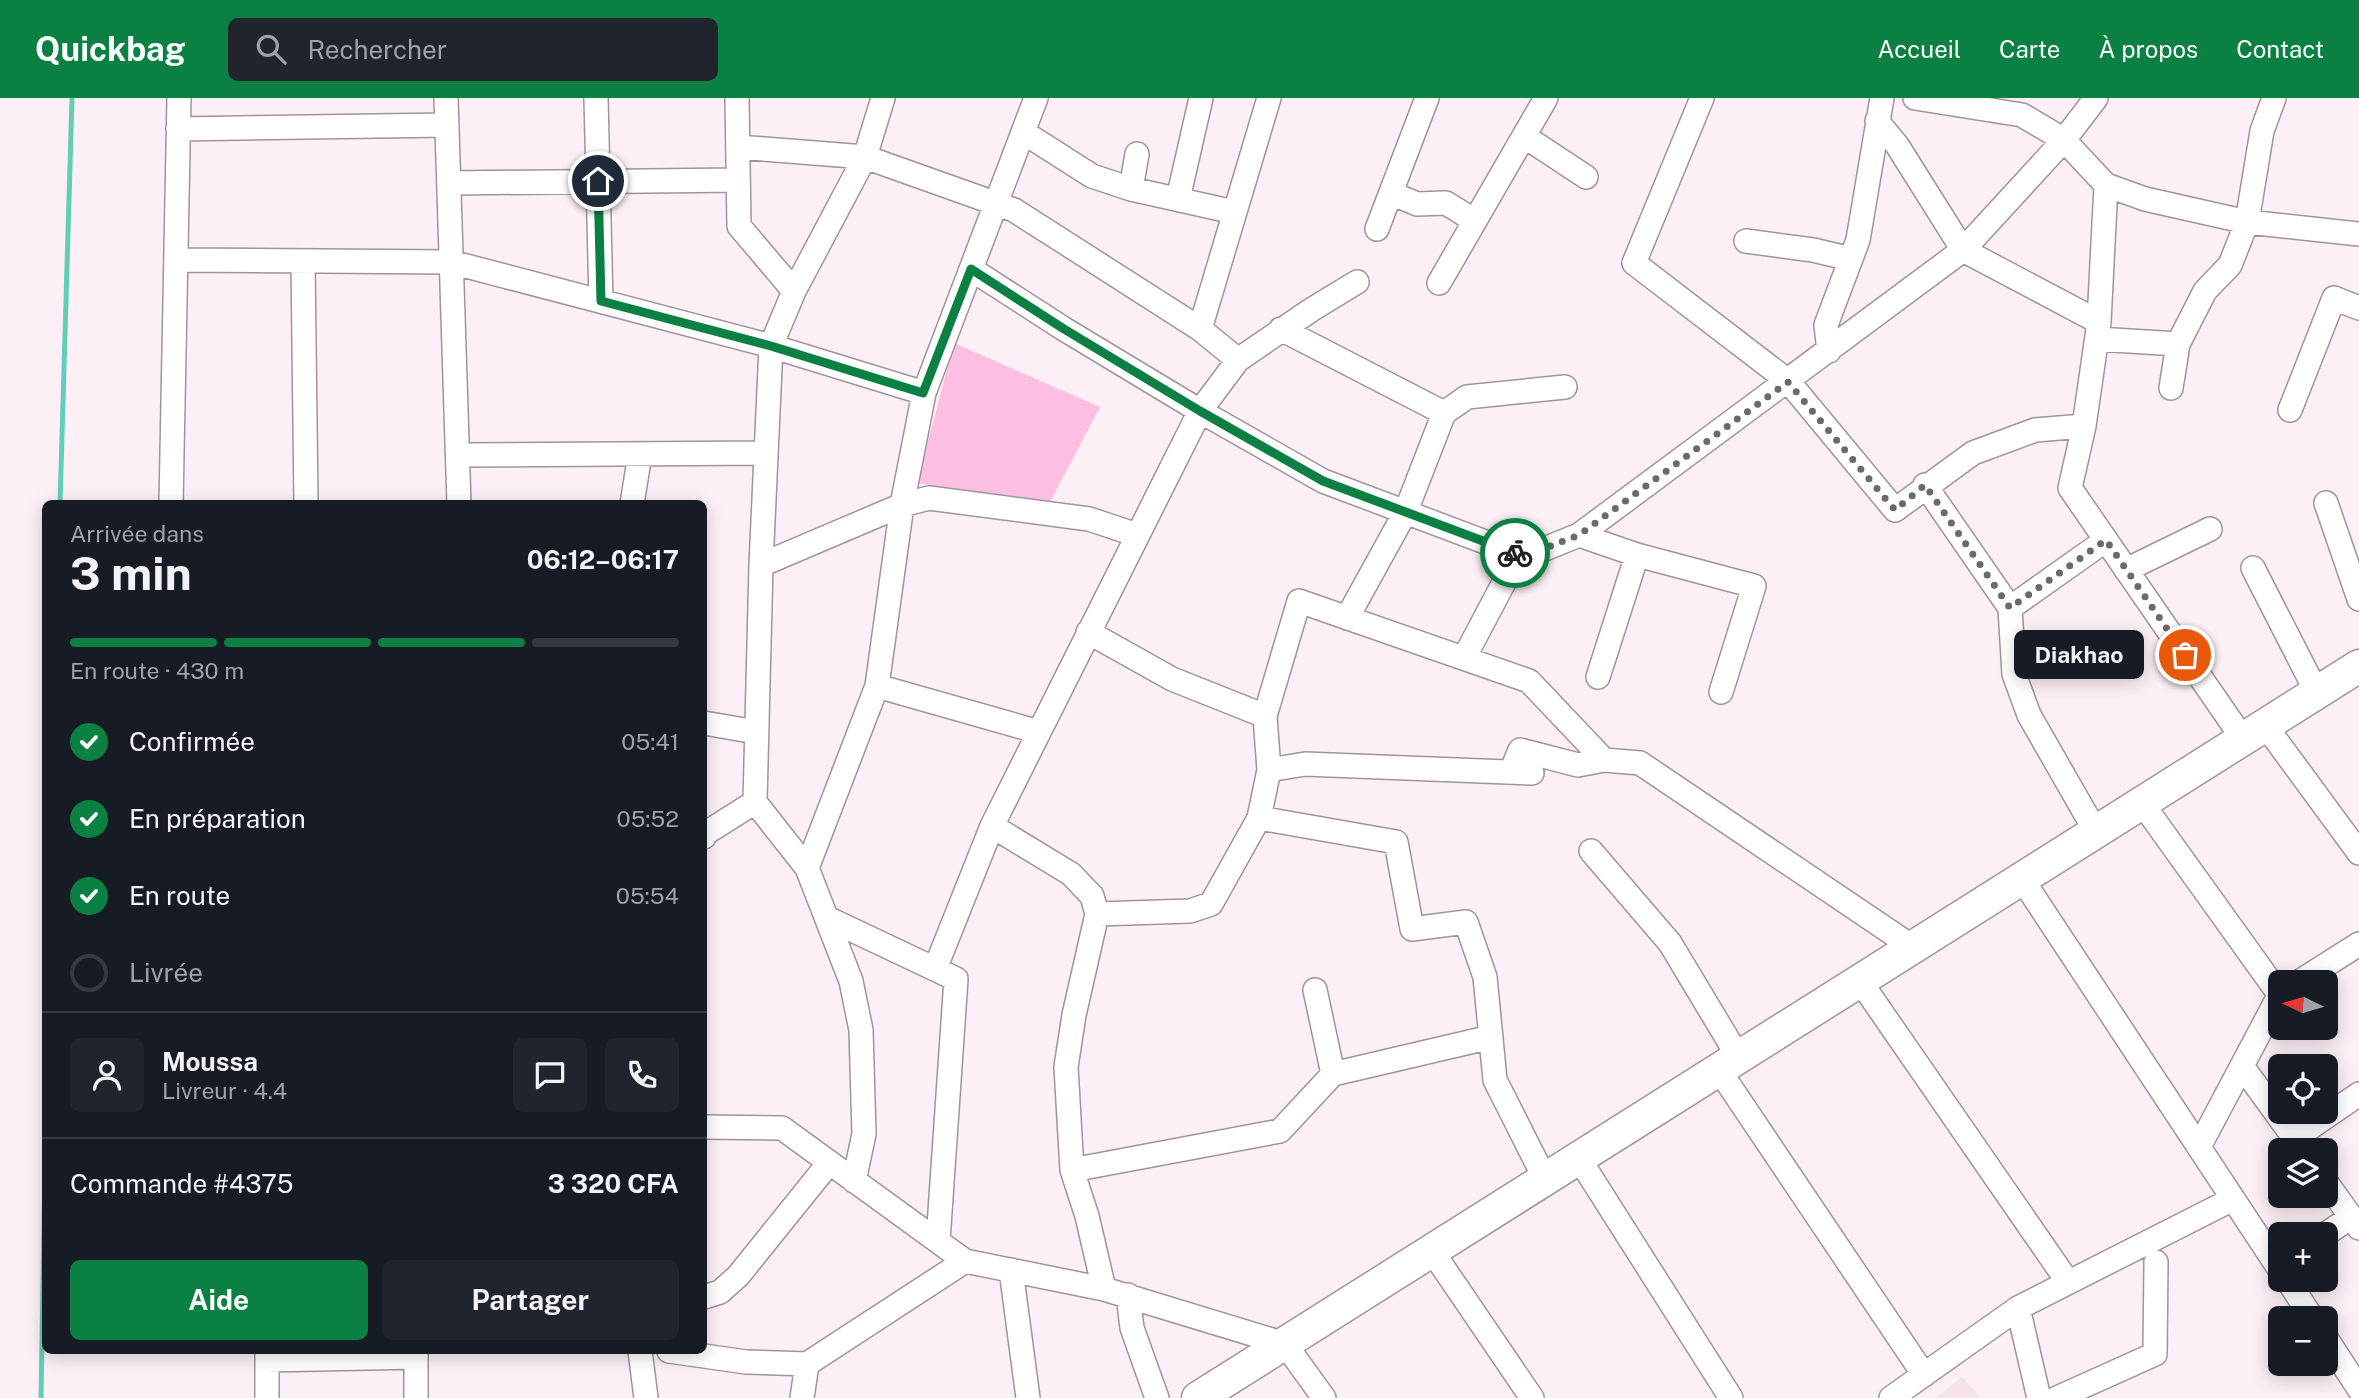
<!DOCTYPE html>
<html lang="fr">
<head>
<meta charset="utf-8">
<style>
	:root { --surface:#171b24; --page:#20242c; --text:#f1f3f6; --muted:#9ea1a6; --line:#363941; --accent:#0b8043 }
	body { margin:0; font-family:"Public Sans",sans-serif; background:var(--page); color:var(--text); height:100vh; display:flex; flex-direction:column; font-size:26px; white-space:nowrap }
	* { box-sizing:border-box; margin:0 }
	p { font-size:23px; color:var(--muted) }
	.icon { flex:none; width:38px; height:38px; fill:none; stroke:currentColor; stroke-width:2; stroke-linecap:round; stroke-linejoin:round }
	.map { position:relative; flex:1; overflow:hidden }
	.drawer { position:absolute; left:42px; top:402px; width:665px; height:854px; display:flex; flex-direction:column; background:var(--surface); border-radius:10px; box-shadow:0 4px 18px #0003 }
	.drawer>* { flex:none }
	.needle { width:46px; rotate:275deg }
	.tools { position:absolute; left:2268px; top:872px; display:grid; gap:14px }
	.tools a { display:grid; place-items:center; width:70px; height:70px; border-radius:10px; background:var(--surface); box-shadow:0 4px 18px #0003; font-size:35px }
	.pin { position:absolute; display:grid; place-items:center; width:60px; height:60px; color:#fff; margin:-30px; border:4px solid #fff; border-radius:50%; box-shadow:0 2px 7px #0007 }
	.courier { position:absolute; display:grid; place-items:center; width:70px; height:70px; margin:-35px; border:5px solid #0b8043; border-radius:50%; background:#fff; color:#222; box-shadow:0 2px 9px #0007 }
	.bubble { position:absolute; height:49px; border-radius:10px; background:var(--surface); box-shadow:0 4px 18px #0003; font-size:23px; font-weight:700; line-height:49px; text-align:center }
	.headline em { font-style:normal; font-weight:700 }
	.headline div { display:flex; flex-direction:column-reverse }
	.headline { display:flex; align-items:center; justify-content:space-between; height:119px; padding:0 28px }
	h1 { font-size:46px; font-weight:700; line-height:52px }
	.bar { display:grid; grid-template-columns:repeat(4,1fr); gap:10px 7px; align-content:center; height:84px; padding:0 28px }
	.bar i { height:9px; border-radius:5px; background:var(--line) }
	.bar .current { background:var(--accent) }
	.bar p { grid-column:span 4 }
	.line { display:flex; align-items:center; gap:18px; padding:0 28px; border-top:2px solid var(--line) }
	.line div { flex:1 }
	.round { display:grid; place-items:center; flex:none; width:74px; height:74px; border-radius:10px; background:var(--page) }
	ol { padding:0 28px; list-style:none }
	li { display:flex; align-items:center; gap:21px; height:77px }
	li p { margin-inline-start:auto }
	li .icon { padding:7px; border-radius:50%; background:var(--accent); color:#fff; stroke-width:4 }
	li:last-child { color:var(--muted) }
	li i { width:38px; height:38px; border:4px solid var(--line); border-radius:50% }
	.button { display:flex; gap:14px; margin-top:auto; padding:14px 28px }
	.button a { flex:1; height:80px; border-radius:10px; background:var(--accent); color:#fff; font-size:28px; font-weight:700; line-height:80px; text-align:center }
	.button a+a { background:var(--page); color:var(--text) }
	header { display:flex; align-items:center; gap:42px; box-sizing:border-box; height:98px; padding:0 35px; background:var(--accent); color:#fff }
	header strong { font-size:33px }
	nav { display:flex; gap:38px; margin-inline-start:auto; font-size:24px }
	.search { width:490px; height:63px; background:var(--page); display:flex; align-items:center; gap:18px; box-sizing:border-box; padding:0 24px; border-radius:10px; color:var(--muted); font-size:26px }
	.map>svg:first-child { display:block }
	.built { fill:#f6e2ed }
	.green { fill:#fcbee1 }
	.lines { fill:none; stroke-linecap:round; stroke-linejoin:round }
	.stream { stroke:#60cfb3; stroke-width:5 }
	.street-casing { stroke:#9f949a; stroke-width:26 }
	.secondary-casing { stroke:#9f949a; stroke-width:35 }
	.street { stroke:#fff; stroke-width:23 }
	.secondary { stroke:#fff; stroke-width:32 }
	.done { stroke:#6e686b; stroke-width:7; stroke-dasharray:0 12.6 }
	.route { stroke:#0b8043; stroke-width:9 }
</style>
</head>
<body>
<header>
<strong>Quickbag</strong>
<div class="search"><svg class="icon" aria-label="search" viewBox="0 0 24 24"><circle cx="10" cy="10" r="6"/><path d="M15 15l6 6"/></svg>Rechercher</div>
<nav><a>Accueil</a><a>Carte</a><a>À propos</a><a>Contact</a></nav>
</header>
<div class="map">
<svg width="2359" height="1300" viewBox="0 0 2359 1300">
	<rect width="100%" height="100%" fill="#fcf0f6"/>
	<path class="built" d="M 1962,1279 L 1981,1300 L 1936,1300 Z"/>
	<path class="green" d="M 954,245 L 1100,309 L 1049,406 L 917,385 Z"/>
	<g class="lines">
		<path class="stream" d="M 60,406 L 72,0
			M 41,1300 L 46,1019"/>
		<defs>
			<path id="street" d="M 446,0 L 459,406
				M 596,0 L 601,203
				M 737,0 L 739,128 L 794,193
				M 883,0 L 865,59 L 1014,112 L 1200,231 L 1238,262
				M 1702,0 L 1634,165 L 1788,283 L 1895,412 L 1973,355 L 2035,332 L 2084,328
				M 1915,0 L 2022,17 L 2064,42 L 2106,87 L 2145,101 L 2247,124 L 2359,136
				M 1877,23 L 1897,47 L 1963,152 L 2099,224
				M 178,31 L 447,27
				M 1023,34 L 1092,78 L 1131,91 L 1234,114
				M 1524,38 L 1586,79
				M 738,49 L 865,59 L 794,193 L 771,248 L 761,467 L 755,704
				M 449,85 L 738,82
				M 2106,87 L 2099,224 L 2084,328 L 2070,390 L 2243,641
				M 1131,91 L 1137,56
				M 1391,95 L 1417,106 L 1446,105 L 1475,123
				M 1178,101 L 1201,0
				M 1377,131 L 1427,0
				M 1746,143 L 1813,152 L 1851,161
				M 176,162 L 451,164 L 771,248 L 924,295
				M 303,163 L 306,406
				M 971,171 L 1064,231 L 1200,313 L 1323,383 L 1525,459
				M 1439,185 L 1546,0
				M 1200,231 L 1269,0
				M 1281,231 L 1444,315
				M 2097,241 L 2178,246
				M 1829,253 L 1826,227 L 1858,142 L 1882,0
				M 2171,290 L 2178,246 L 2205,193 L 2230,167 L 2247,124 L 2262,33 L 2274,0
				M 2290,312 L 2334,200 L 2359,210
				M 458,357 L 766,355
				M 1925,387 L 2010,510 L 2014,576 L 2029,617 L 2096,734
				M 2326,405 L 2359,501
				M 171,406 L 179,0
				M 632,406 L 640,356
				M 1579,437 L 1637,457 L 1754,488 L 1721,594
				M 761,467 L 902,407 L 929,400 L 1089,421 L 1137,437
				M 2253,470 L 2317,595
				M 2126,472 L 2210,431
				M 2010,510 L 2106,442
				M 1347,520 L 1406,413 L 1444,315 L 1467,299 L 1565,289
				M 1088,534 L 1172,581 L 1265,618
				M 1464,560 L 1509,475 L 1525,459 L 1579,437 L 1963,152 L 2064,42 L 2096,0
				M 1598,579 L 1637,457
				M 877,588 L 1039,634
				M 704,625 L 756,634
				M 2265,627 L 2359,755
				M 1269,672 L 1305,666 L 1532,675
				M 1511,674 L 1520,652 L 1578,667 L 1604,662
				M 2142,705 L 2279,896
				M 1259,720 L 1396,744 L 1412,831 L 1466,824 L 1485,879 L 1495,982 L 1545,1081
				M 704,739 L 706,735 L 755,704 L 807,770 L 851,883 L 861,932 L 864,1036 L 854,1083
				M 1591,753 L 1670,845 L 1739,960
				M 807,770 L 877,588 L 902,407 L 924,295 L 1036,0
				M 2022,781 L 2280,1172
				M 1097,816 L 1190,813 L 1211,806 L 1259,720 L 1269,672 L 1265,618 L 1299,503 L 1529,583 L 1604,662 L 1640,665 L 1914,850
				M 827,820 L 956,881 L 938,1143
				M 935,871 L 992,728
				M 1860,883 L 2068,1184
				M 2299,884 L 2359,846
				M 1315,892 L 1333,976
				M 2242,968 L 2303,1052
				M 1719,972 L 1924,1277
				M 704,1029 L 782,1030 L 965,1163 L 1104,1191 L 1285,1246 L 1324,1300
				M 2295,1040 L 2359,996
				M 2199,1049 L 2280,896
				M 1578,1059 L 1731,1300
				M 1072,1072 L 1280,1033 L 1333,976 L 1491,939
				M 2326,1084 L 2359,1130
				M 2326,1136 L 2351,1119
				M 1432,1153 L 1532,1300
				M 1011,1172 L 1028,1300
				M 2287,1181 L 2312,1220
				M 1104,1191 L 1087,1118 L 1072,1072 L 1066,969 L 1074,917 L 1097,816 L 1092,798 L 1071,776 L 992,728 L 1200,313 L 1238,262 L 1311,212 L 1357,184
				M 1128,1197 L 1132,1230 L 1157,1300
				M 704,1199 L 720,1194 L 738,1178 L 829,1065
				M 2018,1210 L 2039,1300
				M 2326,1240 L 2359,1291
				M 640,1253 L 646,1300
				M 669,1253 L 746,1264 L 807,1266 L 965,1163
				M 267,1262 L 416,1259
				M 267,1300 L 267,1253
				M 416,1300 L 416,1253
				M 802,1300 L 807,1266
				M 1891,1300 L 2018,1210 L 2233,1101
				M 2057,1300 L 2155,1256 L 2156,1164"/>
			<path id="secondary" d="M 1198,1300 L 2359,568"/>
		</defs>
		<use href="#street" class="street-casing"/>
		<use href="#secondary" class="secondary-casing"/>
		<use href="#street" class="street"/>
		<use href="#secondary" class="secondary"/>
	</g>
	<g class="lines">
		<path class="done" d="M 1515,455 L 1525,458 L 1579,437 L 1788,284 L 1895,412 L 1925,387 L 2010,510 L 2106,442 L 2185,557"/>
		<path class="route" d="M 598,83 L 601,203 L 771,248 L 923,295 L 971,171 L 1064,231 L 1200,313 L 1323,383 L 1515,455"/>
	</g>
</svg>
<div class="tools">
<a><svg class="needle" viewBox="-14 -14 28 28"><path d="M0-13l5 13h-10z" fill="#e53935"/><path d="M0 13l5-13h-10z" fill="#9ea1a6"/></svg></a>
<a><svg class="icon" aria-label="locate" viewBox="0 0 24 24"><circle cx="12" cy="12" r="6"/><path d="M12 2v4M12 18v4M2 12h4M18 12h4"/></svg></a>
<a><svg class="icon" aria-label="layers" viewBox="0 0 24 24"><path d="M12 4l9 5-9 5-9-5zM3 14l9 5 9-5"/></svg></a>
<a>+</a>
<a>−</a>
</div>
<div class="pin" style="left:2185px;top:557px;background:#ea580c"><svg class="icon" aria-label="bag" viewBox="0 0 24 24"><path d="M5 8h14l-1 12H6zM9 8a3 3 0 0 1 6 0"/></svg></div>
<div class="pin" style="left:598px;top:83px;background:#1f2937"><svg class="icon" aria-label="home" viewBox="0 0 24 24"><path d="M3 11l9-7 9 7M6 9v11h12V9"/></svg></div>
<div class="courier" style="left:1515px;top:455px"><svg class="icon" aria-label="bike" viewBox="0 0 24 24"><circle cx="6" cy="16" r="4"/><circle cx="18" cy="16" r="4"/><path d="M6 16l4-8h5l3 8M10 8l3 8H6M13 5h3"/></svg></div>
<div class="bubble" style="left:2014px;top:532px;width:130px">Diakhao</div>
<section class="drawer">
<div class="headline"><div><h1>3 min</h1><p>Arrivée dans</p></div><em>06:12–06:17</em></div>
<div class="bar"><i class="current"></i><i class="current"></i><i class="current"></i><i></i><p>En route · 430 m</p></div>
<ol>
<li><svg class="icon" aria-label="check" viewBox="0 0 24 24"><path d="M5 12l5 5 9-10"/></svg>Confirmée<p>05:41</p></li>
<li><svg class="icon" aria-label="check" viewBox="0 0 24 24"><path d="M5 12l5 5 9-10"/></svg>En préparation<p>05:52</p></li>
<li><svg class="icon" aria-label="check" viewBox="0 0 24 24"><path d="M5 12l5 5 9-10"/></svg>En route<p>05:54</p></li>
<li><i></i>Livrée</li>
</ol>
<div class="line" style="height:126px"><a class="round"><svg class="icon" aria-label="person" viewBox="0 0 24 24"><circle cx="12" cy="8" r="4"/><path d="M4 21q1-7 8-7t8 7"/></svg></a><div><b>Moussa</b><p>Livreur · 4.4</p></div><a class="round"><svg class="icon" aria-label="chat" viewBox="0 0 24 24"><path d="M4 5h16v11H9l-5 4z"/></svg></a><a class="round"><svg class="icon" aria-label="phone" viewBox="0 0 24 24"><path d="M5 4h4l2 5-3 2q2 4 5 5l2-3 5 2v4C11 20 4 13 5 4z"/></svg></a></div>
<div class="line" style="height:91px"><div>Commande #4375</div><b>3 320 CFA</b></div>
<div class="button"><a>Aide</a><a>Partager</a></div>
</section>
</div>
</body>
</html>
